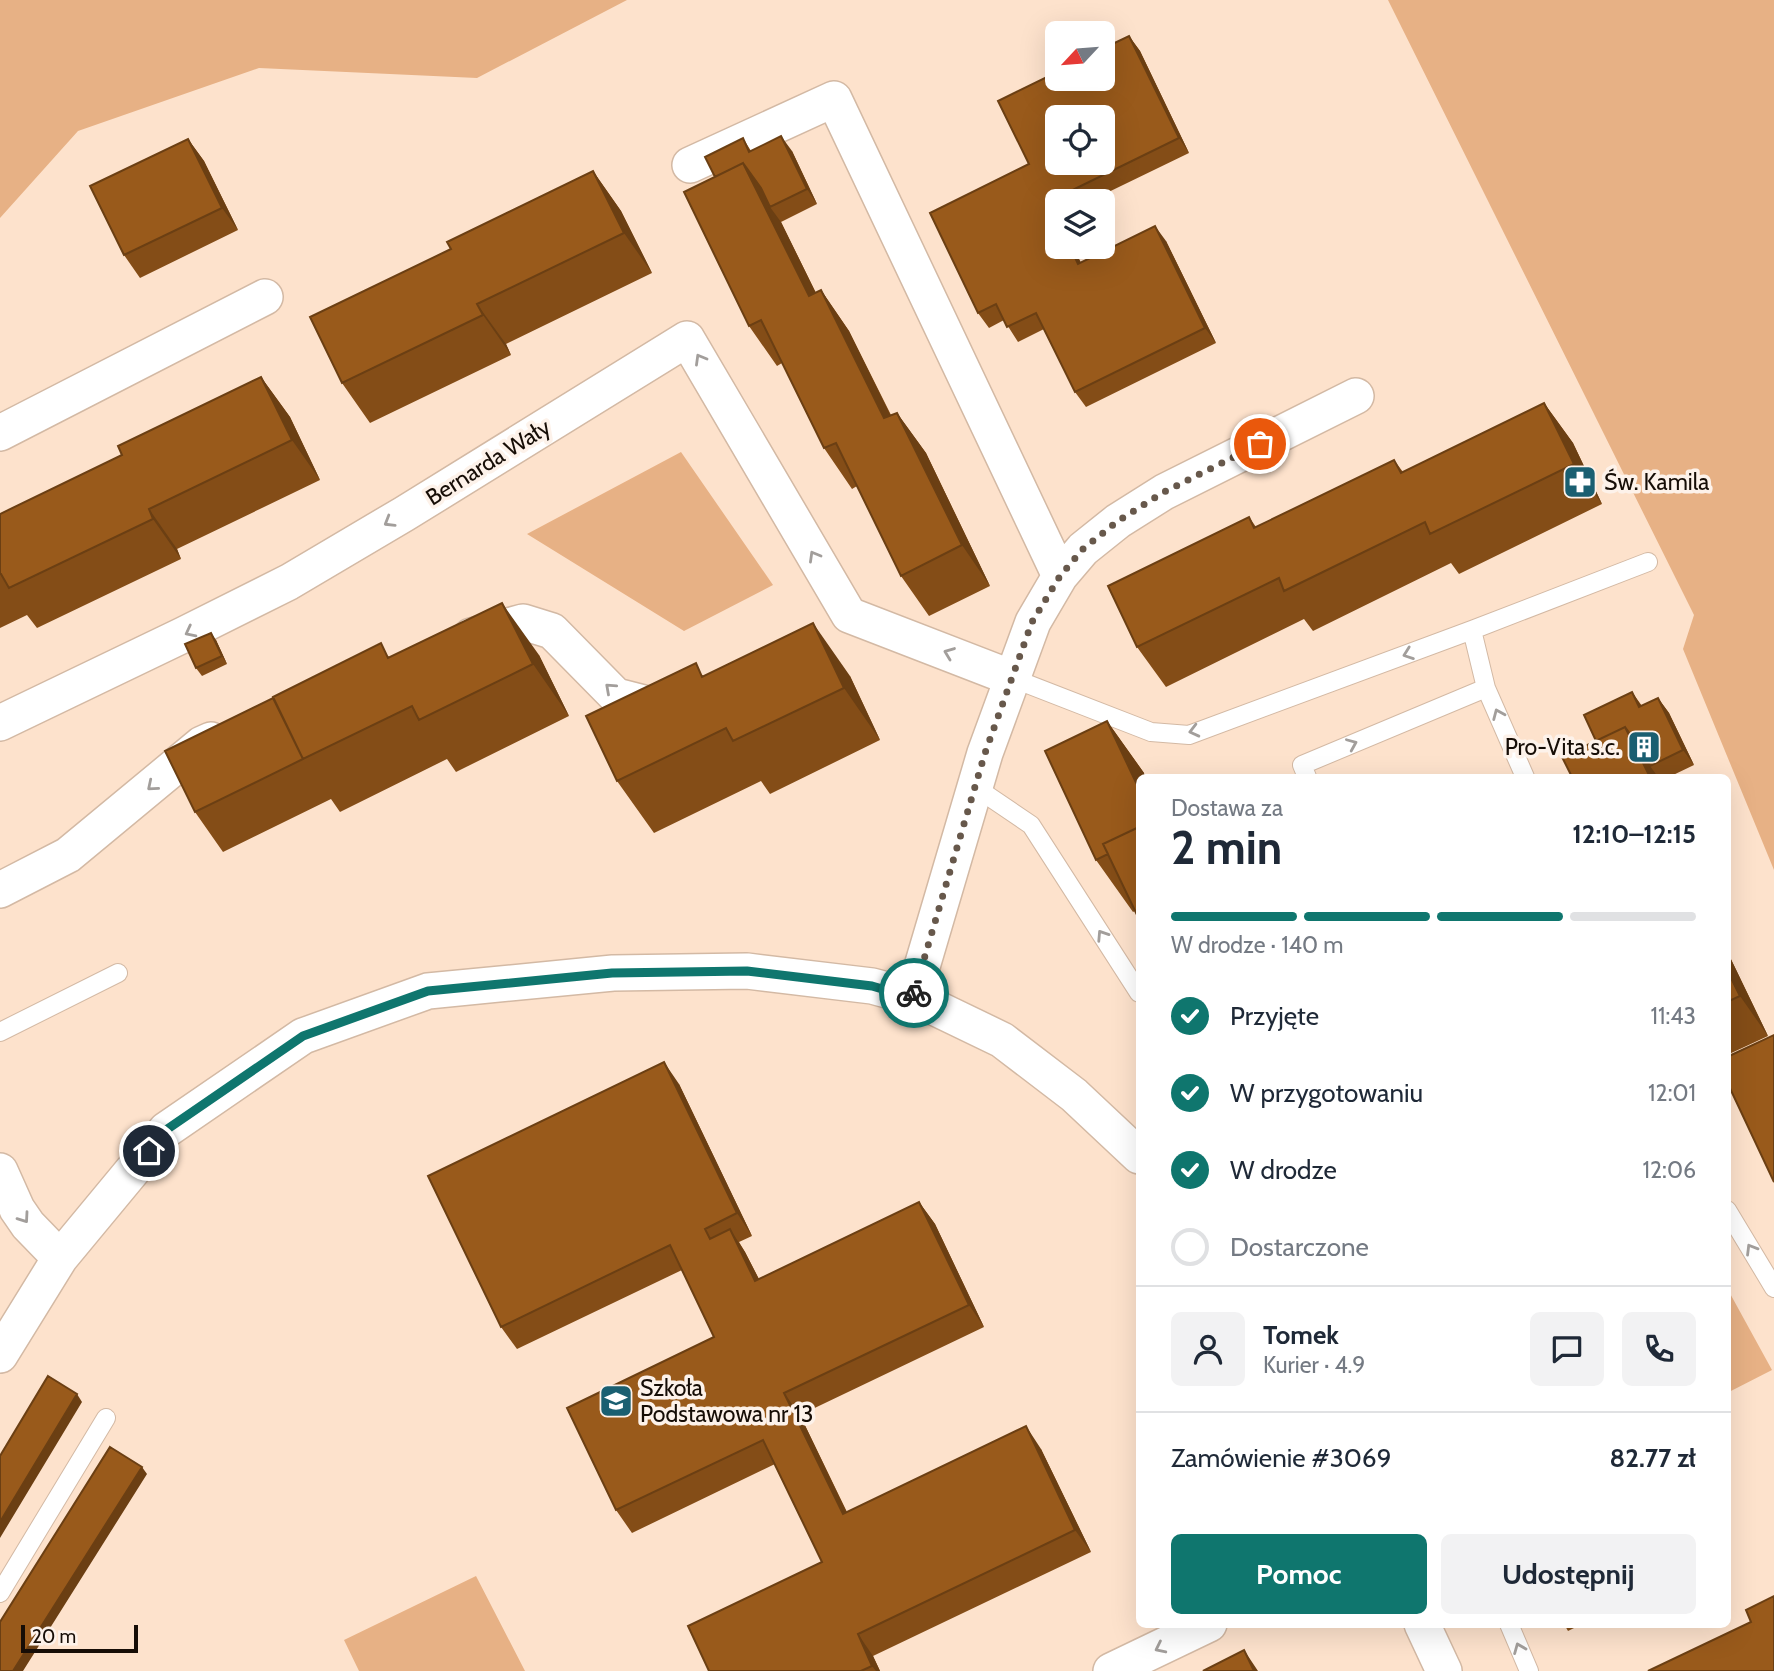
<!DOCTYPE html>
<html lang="pl">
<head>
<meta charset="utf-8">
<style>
	:root { --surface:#fff; --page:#f2f2f3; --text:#1f2937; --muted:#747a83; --line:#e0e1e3; --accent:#0f766e }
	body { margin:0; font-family:Cabin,sans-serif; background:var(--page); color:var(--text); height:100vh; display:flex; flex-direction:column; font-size:26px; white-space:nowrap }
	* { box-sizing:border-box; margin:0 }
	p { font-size:23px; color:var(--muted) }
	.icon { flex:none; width:38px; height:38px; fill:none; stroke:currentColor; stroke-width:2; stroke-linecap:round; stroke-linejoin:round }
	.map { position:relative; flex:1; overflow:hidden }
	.details { position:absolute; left:1136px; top:774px; width:595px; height:854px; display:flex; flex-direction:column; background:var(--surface); border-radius:10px; box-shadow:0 7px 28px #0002 }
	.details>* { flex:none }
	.needle { width:46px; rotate:244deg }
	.fabs { position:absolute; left:1045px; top:21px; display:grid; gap:14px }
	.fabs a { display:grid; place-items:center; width:70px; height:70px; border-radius:10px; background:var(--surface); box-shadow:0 7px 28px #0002; font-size:35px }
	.scale { position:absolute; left:21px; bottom:18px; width:117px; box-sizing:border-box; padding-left:7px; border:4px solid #160d06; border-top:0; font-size:19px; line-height:24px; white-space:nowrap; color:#160d06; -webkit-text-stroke:5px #fdf2ea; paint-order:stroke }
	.pin { position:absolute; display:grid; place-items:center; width:60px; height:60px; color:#fff; margin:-30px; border:4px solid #fff; border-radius:50%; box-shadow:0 2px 7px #0007 }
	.courier { position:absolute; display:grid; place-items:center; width:70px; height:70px; margin:-35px; border:5px solid #0f766e; border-radius:50%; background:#fff; color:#222; box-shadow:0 2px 9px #0007 }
	.head em { font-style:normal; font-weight:700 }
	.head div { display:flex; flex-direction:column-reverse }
	.head { display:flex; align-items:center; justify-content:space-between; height:119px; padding:0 35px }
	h1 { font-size:46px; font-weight:700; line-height:52px }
	.bar { display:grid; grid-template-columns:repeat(4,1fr); gap:10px 7px; align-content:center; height:84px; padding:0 35px }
	.bar i { height:9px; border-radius:5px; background:var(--line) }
	.bar .current { background:var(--accent) }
	.bar p { grid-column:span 4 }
	.line { display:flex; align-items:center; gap:18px; padding:0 35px; border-top:2px solid var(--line) }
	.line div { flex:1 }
	.round { display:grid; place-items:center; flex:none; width:74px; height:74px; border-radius:10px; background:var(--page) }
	ol { padding:0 35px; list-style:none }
	li { display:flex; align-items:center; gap:21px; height:77px }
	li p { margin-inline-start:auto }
	li .icon { padding:7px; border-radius:50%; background:var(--accent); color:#fff; stroke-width:4 }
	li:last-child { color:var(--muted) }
	li i { width:38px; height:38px; border:4px solid var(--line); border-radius:50% }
	.cta { display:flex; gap:14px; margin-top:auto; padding:14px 35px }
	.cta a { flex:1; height:80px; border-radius:10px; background:var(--accent); color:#fff; font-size:28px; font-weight:700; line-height:80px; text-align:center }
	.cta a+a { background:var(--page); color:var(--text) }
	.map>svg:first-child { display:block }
	.green { fill:#e7b185 }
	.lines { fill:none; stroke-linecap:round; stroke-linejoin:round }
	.lane-casing { stroke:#d3b9a4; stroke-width:20 }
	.street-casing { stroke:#d3b9a4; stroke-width:38 }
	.lane { stroke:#fff; stroke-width:18 }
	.street { stroke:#fff; stroke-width:35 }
	.wall { fill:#844d17 }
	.shaded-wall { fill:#6b3f13 }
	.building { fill:#995a1b; stroke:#6b3f13; stroke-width:2; fill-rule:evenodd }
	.oneway { stroke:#a29e9b }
	.done { stroke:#67584b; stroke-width:7; stroke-dasharray:0 12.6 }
	.route { stroke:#0f766e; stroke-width:9 }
	.labels { text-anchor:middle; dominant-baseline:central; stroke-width:7; stroke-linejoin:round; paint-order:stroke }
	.street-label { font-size:23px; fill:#160d06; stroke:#fdf2ea }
	.poi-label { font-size:23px; fill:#160d06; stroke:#fdf2ea; text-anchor:start }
</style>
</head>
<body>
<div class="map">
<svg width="1774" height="1671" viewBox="0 0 1774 1671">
	<rect width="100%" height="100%" fill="#fde2cc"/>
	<path class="green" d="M 0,0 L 627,0 L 477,78 L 259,68 L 78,131 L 0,218 Z
		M 1388,0 L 1774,0 L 1774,870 L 1683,649 L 1694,615 Z
		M 681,452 L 773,585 L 684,631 L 527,534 Z
		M 1727,1288 L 1772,1370 L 1727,1393 Z
		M 476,1576 L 525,1671 L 359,1671 L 344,1640 Z"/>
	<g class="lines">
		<defs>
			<path id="lane" d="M 1472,630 L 1486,688 L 1525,777
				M 1012,678 L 1151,732 L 1189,735 L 1472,630 L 1648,562
				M 1307,777 L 1302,765 L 1486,688
				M 975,787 L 1031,825 L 1139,993
				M 0,1032 L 118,973
				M 1727,1210 L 1774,1288
				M 0,1593 L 106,1418
				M 1509,1624 L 1529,1671"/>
			<path id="street" d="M 690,165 L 834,99 L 1060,576
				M 0,433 L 265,297
				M 471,636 L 523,622 L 552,631 L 616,696 L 655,706 L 668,700
				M 0,723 L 183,635 L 289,582 L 404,514 L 687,339 L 849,615 L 1012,678
				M 0,890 L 68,855 L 202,744 L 211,740
				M 913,997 L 985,753 L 1033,622 L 1060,576 L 1083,549 L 1118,521 L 1164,492 L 1356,396
				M 0,1171 L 17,1209 L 28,1225 L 60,1258
				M 0,1355 L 60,1258 L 166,1130 L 303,1036 L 428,991 L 613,973 L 747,971 L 872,986 L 913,997 L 1002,1040 L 1074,1095 L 1139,1156
				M 1422,1624 L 1444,1671
				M 1111,1671 L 1209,1624"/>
		</defs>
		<use href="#lane" class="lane-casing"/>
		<use href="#street" class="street-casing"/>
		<use href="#lane" class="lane"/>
		<use href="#street" class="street"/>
	</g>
	<path class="wall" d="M 1129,36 L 1140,51 L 1189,153 L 1090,201 L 1057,201 L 1057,247 L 1073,247 L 1081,263 L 1166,241 L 1216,343 L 1086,407 L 1075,392 L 1044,329 L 1018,342 L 1004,320 L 989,328 L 978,313 L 1029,164 Z
		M 743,138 L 751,151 L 792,151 L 817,204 L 781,222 L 816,293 L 821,290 L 849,331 L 891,415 L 897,413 L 926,453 L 990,586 L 929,616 L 901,576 L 857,486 L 852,489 L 824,448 L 782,363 L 777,366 L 749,326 L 715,177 Z
		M 188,139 L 204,161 L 238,230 L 140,278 L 124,255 Z
		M 593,171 L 621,211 L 652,273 L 506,344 L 511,355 L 370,423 L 342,383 L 451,249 Z
		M 261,377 L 290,417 L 320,480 L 177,549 L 181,559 L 37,628 L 27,615 L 0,628 L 0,514 L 122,455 Z
		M 1544,403 L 1573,443 L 1602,504 L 1459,574 L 1451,563 L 1313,631 L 1304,619 L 1166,687 L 1137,647 L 1249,517 L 1256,527 L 1394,460 L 1403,472 Z
		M 216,640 L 227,664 L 202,676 L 196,668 Z
		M 539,655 L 569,716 L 456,772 L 447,759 L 340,812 L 331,799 L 223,852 L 195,812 L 391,657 Z
		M 705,676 L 850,676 L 880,740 L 770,794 L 761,781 L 654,833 L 617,781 Z
		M 1632,692 L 1642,706 L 1658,698 L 1669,713 L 1694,765 L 1669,777 L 1572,777 L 1596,741 Z
		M 1107,721 L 1144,773 L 1135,911 L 1133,912 L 1096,860 Z
		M 1727,951 L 1768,1036 L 1727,1055 Z
		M 679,1084 L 752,1236 L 739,1242 L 745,1252 L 759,1279 L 919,1202 L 935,1224 L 984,1327 L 800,1415 L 847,1512 L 1041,1449 L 1091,1552 L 873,1656 L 880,1671 L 709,1671 L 822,1562 L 775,1464 L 632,1533 L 616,1510 L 714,1337 L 682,1270 L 517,1349 L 501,1327 Z
		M 1564,1624 L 1582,1624 L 1568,1631 Z"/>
	<path class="shaded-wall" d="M 1129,36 L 1140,51 L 1189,153 L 1179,138 Z
		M 781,136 L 792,151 L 817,204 L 807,189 Z
		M 188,139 L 204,161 L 238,230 L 222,208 Z
		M 743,163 L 772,203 L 770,207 L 781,222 L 837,336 L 809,296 Z
		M 593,171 L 621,211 L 652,273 L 624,233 Z
		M 1048,202 L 1057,215 L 1057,221 Z
		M 1155,226 L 1166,241 L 1216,343 L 1205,328 Z
		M 1070,247 L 1073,247 L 1089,279 L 1078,264 Z
		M 821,290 L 849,331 L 912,459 L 884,418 Z
		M 477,304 L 506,344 L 511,355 L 483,315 Z
		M 261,377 L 290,417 L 320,480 L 292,440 Z
		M 1544,403 L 1573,443 L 1602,504 L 1574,464 Z
		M 897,413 L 926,453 L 990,586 L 962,545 Z
		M 149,509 L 177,549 L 181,559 L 153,519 Z
		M 502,603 L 539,655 L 569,716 L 533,664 Z
		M 813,623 L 850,676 L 880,740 L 844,688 Z
		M 211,633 L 216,640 L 227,664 L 222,656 Z
		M 1632,692 L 1642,707 L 1639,707 Z
		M 1658,698 L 1669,713 L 1694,765 L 1683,750 Z
		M 1107,721 L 1144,773 L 1145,777 L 1139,777 L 1139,789 Z
		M 1625,727 L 1652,765 L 1650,766 L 1658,777 L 1650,777 Z
		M 1727,951 L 1768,1036 L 1740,996 L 1727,970 Z
		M 664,1062 L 679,1084 L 752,1236 L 737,1213 Z
		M 919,1202 L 935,1224 L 984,1327 L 969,1305 Z
		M 730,1229 L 745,1252 L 771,1303 L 755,1281 Z
		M 784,1393 L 800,1415 L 858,1536 L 843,1514 Z
		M 77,1394 L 82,1402 L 0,1538 L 0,1522 Z
		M 1026,1426 L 1041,1449 L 1091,1552 L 1075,1530 Z
		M 142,1467 L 147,1474 L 23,1671 L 13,1671 Z
		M 858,1634 L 873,1656 L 880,1671 L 876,1671 L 872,1666 Z
		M 1244,1650 L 1258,1671 L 1254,1671 Z"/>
	<path class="building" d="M 1129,36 L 1179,138 L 1048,202 L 1057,221 L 1057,247 L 1070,247 L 1078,264 L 1155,226 L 1205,328 L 1075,392 L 1036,313 L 1007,327 L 996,304 L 978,313 L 930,213 L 1029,164 L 998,101 L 1057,72 L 1057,79 L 1102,79 L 1102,49 ZM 1057,117 L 1102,117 L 1102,163 L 1057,163 Z
		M 781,136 L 807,189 L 770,207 L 761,188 L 743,163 L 715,177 L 705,157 L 743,138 L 749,152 Z
		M 188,139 L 222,208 L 124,255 L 90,186 Z
		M 743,163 L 809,296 L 821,290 L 884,418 L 897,413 L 962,545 L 901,576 L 836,443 L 824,448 L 761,320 L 749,326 L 684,192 Z
		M 593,171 L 624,233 L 477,304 L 483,315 L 342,383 L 310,317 L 451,249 L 447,242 Z
		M 261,377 L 292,440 L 149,509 L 153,519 L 9,588 L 1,574 L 0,574 L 0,514 L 122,455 L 118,446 Z
		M 1544,403 L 1574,464 L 1430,534 L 1425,522 L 1284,591 L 1279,578 L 1137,647 L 1108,586 L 1249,517 L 1254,528 L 1394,460 L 1401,473 Z
		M 502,603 L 533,664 L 419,720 L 412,706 L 303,759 L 273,697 L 381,643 L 388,658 Z
		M 813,623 L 844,688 L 733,741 L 726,728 L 617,781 L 586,716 L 696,663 L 702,677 Z
		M 211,633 L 222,656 L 196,668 L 185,644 Z
		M 1632,692 L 1639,707 L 1658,698 L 1683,750 L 1650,766 L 1643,752 L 1625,727 L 1596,741 L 1584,715 Z
		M 273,698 L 303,759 L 195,812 L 165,751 Z
		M 1107,721 L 1139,789 L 1139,827 L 1103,844 L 1108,854 L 1096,860 L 1045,751 Z
		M 1625,727 L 1650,777 L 1572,777 L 1562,757 Z
		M 1139,827 L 1139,919 L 1103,844 Z
		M 1727,970 L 1740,996 L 1727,1002 Z
		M 1774,1035 L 1774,1182 L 1727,1082 L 1727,1057 Z
		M 664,1062 L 737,1213 L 705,1229 L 710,1239 L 730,1229 L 755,1281 L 919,1202 L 969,1305 L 784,1393 L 843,1514 L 1026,1426 L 1075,1530 L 858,1634 L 872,1666 L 861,1671 L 709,1671 L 688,1626 L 822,1562 L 763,1440 L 616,1510 L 567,1408 L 714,1337 L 670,1245 L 501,1327 L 428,1176 Z
		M 48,1376 L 77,1394 L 0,1522 L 0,1456 Z
		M 110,1447 L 142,1467 L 13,1671 L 0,1671 L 0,1622 Z
		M 1774,1596 L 1774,1671 L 1648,1671 L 1751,1622 L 1746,1610 Z
		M 1244,1650 L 1254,1671 L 1203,1671 Z"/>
	<defs><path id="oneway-chevron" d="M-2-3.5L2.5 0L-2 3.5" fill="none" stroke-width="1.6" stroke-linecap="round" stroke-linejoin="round" transform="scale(1.75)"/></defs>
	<g class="oneway">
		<use href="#oneway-chevron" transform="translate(700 359) rotate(-120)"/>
		<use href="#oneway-chevron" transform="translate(389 522) rotate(149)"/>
		<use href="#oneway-chevron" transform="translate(814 556) rotate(-120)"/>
		<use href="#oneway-chevron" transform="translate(190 632) rotate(153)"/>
		<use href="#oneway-chevron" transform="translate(949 653) rotate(-159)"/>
		<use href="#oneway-chevron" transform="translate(1408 654) rotate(160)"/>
		<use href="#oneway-chevron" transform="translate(610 688) rotate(-138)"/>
		<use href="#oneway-chevron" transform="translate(1498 714) rotate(-113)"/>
		<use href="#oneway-chevron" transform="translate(1194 731) rotate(166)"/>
		<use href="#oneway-chevron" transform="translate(1352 744) rotate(-23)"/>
		<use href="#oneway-chevron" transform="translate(152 786) rotate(140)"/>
		<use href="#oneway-chevron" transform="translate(1102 935) rotate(-123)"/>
		<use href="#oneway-chevron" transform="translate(24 1218) rotate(55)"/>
		<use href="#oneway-chevron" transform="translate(1751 1249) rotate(-121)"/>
		<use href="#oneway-chevron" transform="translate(1160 1648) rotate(154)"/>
		<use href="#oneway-chevron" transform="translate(1519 1648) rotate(-112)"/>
	</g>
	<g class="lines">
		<path class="done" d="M 914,993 L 985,753 L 1032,622 L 1060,576 L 1083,549 L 1118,521 L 1164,492 L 1260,444"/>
		<path class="route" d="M 149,1151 L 166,1130 L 303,1036 L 428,991 L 612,973 L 747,971 L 872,986 L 913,998 L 914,993"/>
	</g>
	<defs>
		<symbol id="pharmacy-square" viewBox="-11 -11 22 22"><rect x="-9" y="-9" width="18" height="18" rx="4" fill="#1a5f71" stroke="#fdf2ea"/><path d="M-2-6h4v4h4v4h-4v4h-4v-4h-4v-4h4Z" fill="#fff"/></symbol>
		<symbol id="building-square" viewBox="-11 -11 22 22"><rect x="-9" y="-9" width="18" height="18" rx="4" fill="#1a5f71" stroke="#fdf2ea"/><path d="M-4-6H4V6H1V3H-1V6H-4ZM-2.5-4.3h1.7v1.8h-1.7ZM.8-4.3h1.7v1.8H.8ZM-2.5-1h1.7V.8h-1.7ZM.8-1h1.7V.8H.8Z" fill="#fff"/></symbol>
		<symbol id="school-square" viewBox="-11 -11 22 22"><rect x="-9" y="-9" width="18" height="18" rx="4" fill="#1a5f71" stroke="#fdf2ea"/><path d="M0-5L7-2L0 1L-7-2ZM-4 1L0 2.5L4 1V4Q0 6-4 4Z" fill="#fff"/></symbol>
	</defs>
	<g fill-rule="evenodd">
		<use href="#pharmacy-square" x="1561" y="463" width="38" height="38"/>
		<use href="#building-square" x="1625" y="728" width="38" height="38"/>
		<use href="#school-square" x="597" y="1382" width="38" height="38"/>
	</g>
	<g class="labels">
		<g class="street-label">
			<text transform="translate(488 462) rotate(-32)">Bernarda Wały</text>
		</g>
		<g class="poi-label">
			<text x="1604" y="482">Św. Kamila</text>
			<text x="1620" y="747" text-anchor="end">Pro-Vita s.c.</text>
			<text x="640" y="1388">Szkoła<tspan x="640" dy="26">Podstawowa nr 13</tspan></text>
		</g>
	</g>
</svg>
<div class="fabs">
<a><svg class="needle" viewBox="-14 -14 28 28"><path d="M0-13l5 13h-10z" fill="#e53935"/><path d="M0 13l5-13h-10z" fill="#747a83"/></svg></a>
<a><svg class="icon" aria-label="locate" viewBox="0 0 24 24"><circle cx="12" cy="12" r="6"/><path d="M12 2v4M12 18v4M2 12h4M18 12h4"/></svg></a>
<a><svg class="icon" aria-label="layers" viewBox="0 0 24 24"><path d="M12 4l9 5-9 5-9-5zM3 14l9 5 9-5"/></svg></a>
</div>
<div class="scale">20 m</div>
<div class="pin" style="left:1260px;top:444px;background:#ea580c"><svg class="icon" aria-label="bag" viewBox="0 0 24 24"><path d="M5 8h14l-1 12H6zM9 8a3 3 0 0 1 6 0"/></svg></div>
<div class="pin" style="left:149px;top:1151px;background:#1f2937"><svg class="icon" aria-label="home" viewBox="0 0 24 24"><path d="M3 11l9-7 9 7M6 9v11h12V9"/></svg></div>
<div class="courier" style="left:914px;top:993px"><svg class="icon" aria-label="bike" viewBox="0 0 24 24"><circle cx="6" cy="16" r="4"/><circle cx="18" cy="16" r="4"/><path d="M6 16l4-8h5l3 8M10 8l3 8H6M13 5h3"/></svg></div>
<section class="details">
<div class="head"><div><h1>2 min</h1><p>Dostawa za</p></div><em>12:10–12:15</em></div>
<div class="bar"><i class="current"></i><i class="current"></i><i class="current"></i><i></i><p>W drodze · 140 m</p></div>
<ol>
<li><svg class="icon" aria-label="check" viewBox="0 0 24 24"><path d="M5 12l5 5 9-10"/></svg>Przyjęte<p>11:43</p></li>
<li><svg class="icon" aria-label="check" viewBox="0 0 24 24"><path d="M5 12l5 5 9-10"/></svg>W przygotowaniu<p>12:01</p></li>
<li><svg class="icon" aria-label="check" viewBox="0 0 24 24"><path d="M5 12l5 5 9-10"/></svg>W drodze<p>12:06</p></li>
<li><i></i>Dostarczone</li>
</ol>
<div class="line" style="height:126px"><a class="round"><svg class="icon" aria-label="person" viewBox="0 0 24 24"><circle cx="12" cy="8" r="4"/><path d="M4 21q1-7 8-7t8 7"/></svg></a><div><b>Tomek</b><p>Kurier · 4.9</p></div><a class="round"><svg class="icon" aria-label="chat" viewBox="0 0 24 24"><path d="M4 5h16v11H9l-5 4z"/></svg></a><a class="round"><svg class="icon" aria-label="phone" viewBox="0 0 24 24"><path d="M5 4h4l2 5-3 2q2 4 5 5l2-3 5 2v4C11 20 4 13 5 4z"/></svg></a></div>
<div class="line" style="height:91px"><div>Zamówienie #3069</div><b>82.77 zł</b></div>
<div class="cta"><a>Pomoc</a><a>Udostępnij</a></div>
</section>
</div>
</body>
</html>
